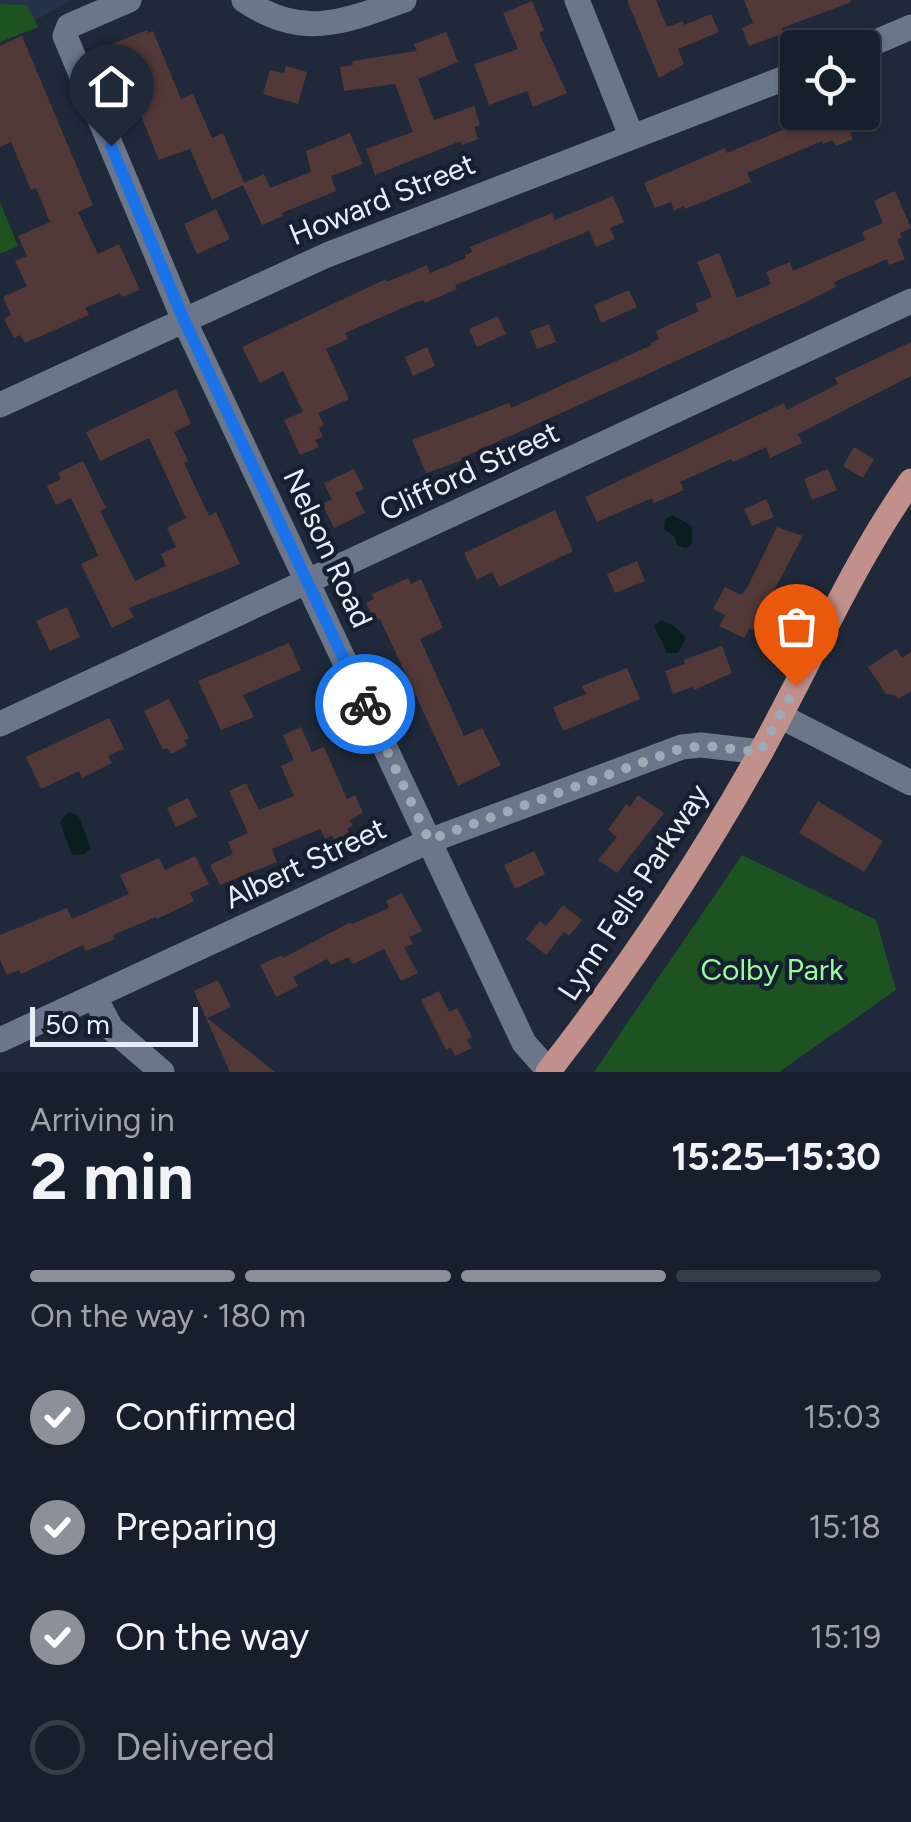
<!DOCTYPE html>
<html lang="en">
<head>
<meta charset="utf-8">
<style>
	:root { --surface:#171f2c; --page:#202734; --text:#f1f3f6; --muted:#9ea2a9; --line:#363d48; --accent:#8c9099 }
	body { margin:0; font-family:Figtree,sans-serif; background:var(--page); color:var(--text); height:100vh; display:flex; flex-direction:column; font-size:38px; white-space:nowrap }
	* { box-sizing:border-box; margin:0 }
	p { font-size:32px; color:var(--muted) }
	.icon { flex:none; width:55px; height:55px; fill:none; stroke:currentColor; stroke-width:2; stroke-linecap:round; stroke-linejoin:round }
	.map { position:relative; height:1072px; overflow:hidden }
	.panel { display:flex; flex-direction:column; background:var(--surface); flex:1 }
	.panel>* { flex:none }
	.fabs { position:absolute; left:780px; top:30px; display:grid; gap:20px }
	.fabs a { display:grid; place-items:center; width:100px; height:100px; border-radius:10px; background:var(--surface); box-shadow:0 2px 8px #0004,0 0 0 2px var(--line); font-size:50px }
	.scale { position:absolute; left:30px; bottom:25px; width:168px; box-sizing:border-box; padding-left:10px; border:5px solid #e7eefa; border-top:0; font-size:28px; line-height:35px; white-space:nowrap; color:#e7eefa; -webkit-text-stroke:8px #161f30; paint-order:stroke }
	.pin { position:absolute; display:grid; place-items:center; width:85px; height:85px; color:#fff; margin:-102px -42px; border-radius:50% 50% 50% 0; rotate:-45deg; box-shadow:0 0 10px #0007 }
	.pin .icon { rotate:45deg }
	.courier { position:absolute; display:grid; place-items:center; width:100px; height:100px; margin:-50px; border:8px solid #1a73e8; border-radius:50%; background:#fff; color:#222; box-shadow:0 2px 12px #0007 }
	.headline em { font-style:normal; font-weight:700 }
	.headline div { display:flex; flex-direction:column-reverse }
	.headline { display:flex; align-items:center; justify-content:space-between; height:170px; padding:0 30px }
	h1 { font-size:65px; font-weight:700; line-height:75px }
	.bar { display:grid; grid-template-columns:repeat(4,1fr); gap:15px 10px; align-content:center; height:120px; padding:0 30px }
	.bar i { height:12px; border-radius:8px; background:var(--line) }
	.bar .selected { background:var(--accent) }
	.bar p { grid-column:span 4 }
	ol { padding:0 30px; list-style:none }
	li { display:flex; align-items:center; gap:30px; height:110px }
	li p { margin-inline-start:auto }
	li .icon { padding:10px; border-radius:50%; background:var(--accent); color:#fff; stroke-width:4 }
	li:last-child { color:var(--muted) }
	li i { width:55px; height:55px; border:5px solid var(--line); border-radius:50% }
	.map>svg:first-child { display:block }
	.built { fill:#263249 }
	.green { fill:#1d5321 }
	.water { fill:#0a1e1f }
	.building { fill:#523938 }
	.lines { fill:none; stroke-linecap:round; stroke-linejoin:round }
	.street { stroke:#6b768b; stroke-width:25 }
	.secondary { stroke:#6b768b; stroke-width:25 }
	.primary { stroke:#c2908a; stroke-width:25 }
	.done { stroke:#a1a9b7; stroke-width:10; stroke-dasharray:0 18 }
	.route { stroke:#1a73e8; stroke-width:12 }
	.labels { text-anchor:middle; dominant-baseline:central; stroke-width:9; stroke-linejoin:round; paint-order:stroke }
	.street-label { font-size:30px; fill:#e7eefa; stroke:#161f30 }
	.park-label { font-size:30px; fill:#9afb9c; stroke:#161f30 }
</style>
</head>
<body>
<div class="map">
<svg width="911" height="1072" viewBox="0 0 911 1072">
	<rect width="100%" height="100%" fill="#1f293a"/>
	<path class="built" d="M 0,0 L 71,0 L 35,21 L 27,5 L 0,4 Z"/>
	<path class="green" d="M 0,4 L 27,5 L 38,27 L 0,42 Z
		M 0,202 L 18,246 L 0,254 Z
		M 742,855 L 876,920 L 896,990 L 779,1072 L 594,1072 Z"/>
	<path class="water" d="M 672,515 L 692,526 L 692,543 L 686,548 L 677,545 L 674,536 L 664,529 L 665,520 Z
		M 661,620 L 673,625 L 686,638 L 678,653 L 667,653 L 654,626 Z
		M 69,812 L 78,815 L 91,848 L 85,854 L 72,855 L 60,822 Z"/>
	<path class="building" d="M 627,0 L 656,0 L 667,27 L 683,21 L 684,25 L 711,14 L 719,32 L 678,49 L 684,64 L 659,78 Z
		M 744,0 L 851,0 L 851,2 L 782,28 L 784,33 L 749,46 L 742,28 L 753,23 Z
		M 532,1 L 544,30 L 539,33 L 567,93 L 533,107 L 527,91 L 489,105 L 474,64 L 518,49 L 503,13 Z
		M 147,30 L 148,33 L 153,31 L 181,99 L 193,94 L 212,138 L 223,133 L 244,183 L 264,174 L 270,188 L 311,172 L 306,151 L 350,133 L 363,164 L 331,176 L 336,191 L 282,213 L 283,216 L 262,225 L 243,185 L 212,200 L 190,149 L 159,160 L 112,44 Z
		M 446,32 L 458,62 L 418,79 L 434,120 L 474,106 L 480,125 L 474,127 L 478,139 L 462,145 L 461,141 L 375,175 L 366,149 L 413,132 L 395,84 L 344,91 L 340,67 L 353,65 L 352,61 L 417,51 L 414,44 Z
		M 22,36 L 93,205 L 78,212 L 98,254 L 119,244 L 140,290 L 122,297 L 120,293 L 85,308 L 89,315 L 25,343 L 20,335 L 14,338 L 4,319 L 11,315 L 3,297 L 27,286 L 15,261 L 27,256 L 18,236 L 50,222 L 36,188 L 31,190 L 11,142 L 0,147 L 0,46 Z
		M 286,66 L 307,72 L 298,104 L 263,94 L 270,70 L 284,73 Z
		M 826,112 L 842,112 L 853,139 L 836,146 L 833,140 L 823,144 L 822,141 L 747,173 L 751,182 L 685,209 L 684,206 L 674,211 L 671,202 L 655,208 L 644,183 L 725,148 L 727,153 Z
		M 895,191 L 911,228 L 900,233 L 902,238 L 897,240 L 905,259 L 889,265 L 887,259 L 834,282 L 836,287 L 802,304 L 468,455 L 469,458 L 426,473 L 412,440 L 509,403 L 511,408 L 652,345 L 651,343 L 659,339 L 656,331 L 699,311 L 695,304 L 712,297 L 697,262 L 719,253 L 737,298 L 771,284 L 766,272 L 790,262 L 793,271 L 865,240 L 862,232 L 883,223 L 874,201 Z
		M 613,196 L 624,222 L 610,228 L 615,239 L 596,247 L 589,231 L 455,285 L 457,289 L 425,303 L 424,300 L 414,303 L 345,333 L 348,339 L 326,349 L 349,399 L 318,413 L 324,425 L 319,428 L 323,437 L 315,440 L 319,447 L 300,455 L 284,420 L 303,412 L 283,371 L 260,383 L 242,347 L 386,279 L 387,282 L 427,265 L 430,273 L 466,258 L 465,255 L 472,252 L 470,247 L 552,213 L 555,220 Z
		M 216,209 L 230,239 L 197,254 L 184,224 Z
		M 629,290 L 637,307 L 601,323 L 594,305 Z
		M 498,316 L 506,334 L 477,347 L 469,329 Z
		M 549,324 L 556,342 L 537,349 L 530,331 Z
		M 911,342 L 911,376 L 798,434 L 802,443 L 770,458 L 766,447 L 733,462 L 731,459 L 680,482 L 684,490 L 654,503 L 652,498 L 597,522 L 585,497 L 784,403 L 787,410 L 838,384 L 835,378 Z
		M 427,347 L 435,366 L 413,376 L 405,357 Z
		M 176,389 L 191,424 L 174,432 L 188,461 L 184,463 L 209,516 L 216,512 L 240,564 L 129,608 L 134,617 L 112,628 L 81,564 L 98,556 L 93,544 L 71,498 L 56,505 L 47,486 L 61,479 L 58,473 L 83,461 L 106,508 L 100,511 L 135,581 L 166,566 L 161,554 L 176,547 L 167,528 L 186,518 L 149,438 L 100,461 L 86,432 Z
		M 854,447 L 874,459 L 863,478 L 843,466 Z
		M 354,469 L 364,489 L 355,493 L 365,513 L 334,528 L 322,504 L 332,499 L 324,483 Z
		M 828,469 L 837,490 L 812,500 L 804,479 Z
		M 766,499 L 774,517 L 752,526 L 744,509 Z
		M 555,510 L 573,551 L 499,587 L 492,572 L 477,580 L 464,553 Z
		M 777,527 L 803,536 L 753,630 L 750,628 L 744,638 L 719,626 L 725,615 L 713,609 L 725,587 L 741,595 L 747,588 Z
		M 637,561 L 645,581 L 615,593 L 607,574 Z
		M 408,578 L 411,584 L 421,579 L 443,628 L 420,639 L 464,736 L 482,728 L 501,765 L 458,786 L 380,619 L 375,621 L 366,603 L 374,599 L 372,594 Z
		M 67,607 L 80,637 L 50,651 L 36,621 Z
		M 289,643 L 301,670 L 243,695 L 254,717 L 221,730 L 198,681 Z
		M 722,646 L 732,673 L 694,690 L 692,687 L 673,694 L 665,671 L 685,664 L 684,660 Z
		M 896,649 L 902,658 L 911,652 L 911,691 L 898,699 L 895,695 L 886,694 L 868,667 Z
		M 627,668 L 640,699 L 563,731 L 553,707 L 586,694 L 582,686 Z
		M 169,699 L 189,738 L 184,740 L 187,746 L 171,754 L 167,748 L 163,750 L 144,711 Z
		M 109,718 L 124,749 L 108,756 L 112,763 L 82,778 L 79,771 L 41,789 L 26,757 Z
		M 301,727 L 312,752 L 324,747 L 347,799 L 355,795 L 363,813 L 350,820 L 353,826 L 347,829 L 350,834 L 335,842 L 332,835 L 325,839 L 320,829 L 272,849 L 277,862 L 220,885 L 210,865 L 233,854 L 228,842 L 248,833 L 229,791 L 246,783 L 259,810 L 294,796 L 281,766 L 294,760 L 283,735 Z
		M 638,795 L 664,813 L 617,873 L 598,860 L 617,837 L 608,830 L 626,804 L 630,807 Z
		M 188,798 L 197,817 L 176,827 L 167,808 Z
		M 818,801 L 883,841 L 864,872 L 799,833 Z
		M 534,851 L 545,874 L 515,889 L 504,865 Z
		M 195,856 L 209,884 L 190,893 L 194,901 L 157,919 L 156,917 L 113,935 L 115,939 L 86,951 L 83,945 L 21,974 L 19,970 L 7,975 L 0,960 L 0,935 L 67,908 L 72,919 L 129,894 L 120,875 L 159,858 L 165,870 Z
		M 402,893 L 422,931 L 409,937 L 413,944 L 404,947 L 418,973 L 401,981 L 384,949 L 353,964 L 349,957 L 331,965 L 327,959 L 293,977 L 298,986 L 276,997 L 260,965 L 282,955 L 283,958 L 351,922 L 352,924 L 389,908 L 386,901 Z
		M 563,905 L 582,920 L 569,936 L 564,932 L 546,955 L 526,939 L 540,921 L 546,926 Z
		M 218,980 L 231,1007 L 207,1018 L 275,1072 L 230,1072 L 194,991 Z
		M 439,991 L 449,1012 L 457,1008 L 472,1037 L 467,1040 L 472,1048 L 455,1056 L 451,1047 L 446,1050 L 421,1000 Z"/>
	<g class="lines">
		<path class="street" d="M 129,0 L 69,26 L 65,36 L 184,320
			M 244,0 C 301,40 345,22 404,0
			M 577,0 L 631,135
			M 780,716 L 911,783
			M 0,724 L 911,301
			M 95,998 L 111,1028 L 162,1072
			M 0,1040 L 429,841 L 682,747 L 701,745 L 761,752"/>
		<path class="secondary" d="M 862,48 L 911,27
			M 184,320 L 524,1043 L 549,1071
			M 0,405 L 327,255 L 798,73"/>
		<path class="primary" d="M 548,1072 C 628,969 700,862 763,748 C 812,659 852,565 911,481"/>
	</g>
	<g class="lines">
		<path class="done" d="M 365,704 L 429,840 L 682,748 L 707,746 L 760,752 L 796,686"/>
		<path class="route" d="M 111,146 L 184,320 L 365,704"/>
	</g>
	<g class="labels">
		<g class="street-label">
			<text transform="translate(382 199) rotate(-22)">Howard Street</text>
			<text transform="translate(469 471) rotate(-25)">Clifford Street</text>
			<text transform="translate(328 548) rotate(65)">Nelson Road</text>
			<text transform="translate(305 863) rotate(-25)">Albert Street</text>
			<text transform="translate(633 892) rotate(-57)">Lynn Fells Parkway</text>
		</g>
		<g class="park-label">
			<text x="772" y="969">Colby Park</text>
		</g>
	</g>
</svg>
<div class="fabs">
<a><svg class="icon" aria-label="locate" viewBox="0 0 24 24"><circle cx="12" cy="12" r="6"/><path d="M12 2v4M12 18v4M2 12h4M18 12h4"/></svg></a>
</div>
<div class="scale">50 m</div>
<div class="pin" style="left:796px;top:686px;background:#ea580c"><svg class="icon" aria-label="bag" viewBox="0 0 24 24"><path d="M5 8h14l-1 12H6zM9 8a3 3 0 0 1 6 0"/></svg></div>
<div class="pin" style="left:111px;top:146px;background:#1f2937"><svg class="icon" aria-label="home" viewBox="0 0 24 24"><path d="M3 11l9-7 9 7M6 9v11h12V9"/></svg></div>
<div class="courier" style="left:365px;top:704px"><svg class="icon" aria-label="bike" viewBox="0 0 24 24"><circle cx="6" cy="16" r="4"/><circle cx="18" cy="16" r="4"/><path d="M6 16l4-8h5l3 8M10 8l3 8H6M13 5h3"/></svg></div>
</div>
<section class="panel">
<div class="headline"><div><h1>2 min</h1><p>Arriving in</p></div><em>15:25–15:30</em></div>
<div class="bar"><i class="selected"></i><i class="selected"></i><i class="selected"></i><i></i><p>On the way · 180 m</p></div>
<ol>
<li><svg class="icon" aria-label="check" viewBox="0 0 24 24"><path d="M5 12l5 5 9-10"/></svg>Confirmed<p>15:03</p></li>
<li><svg class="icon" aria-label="check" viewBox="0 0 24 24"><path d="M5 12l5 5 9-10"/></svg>Preparing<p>15:18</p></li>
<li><svg class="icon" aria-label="check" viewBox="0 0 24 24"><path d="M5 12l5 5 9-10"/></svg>On the way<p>15:19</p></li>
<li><i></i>Delivered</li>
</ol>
</section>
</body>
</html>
